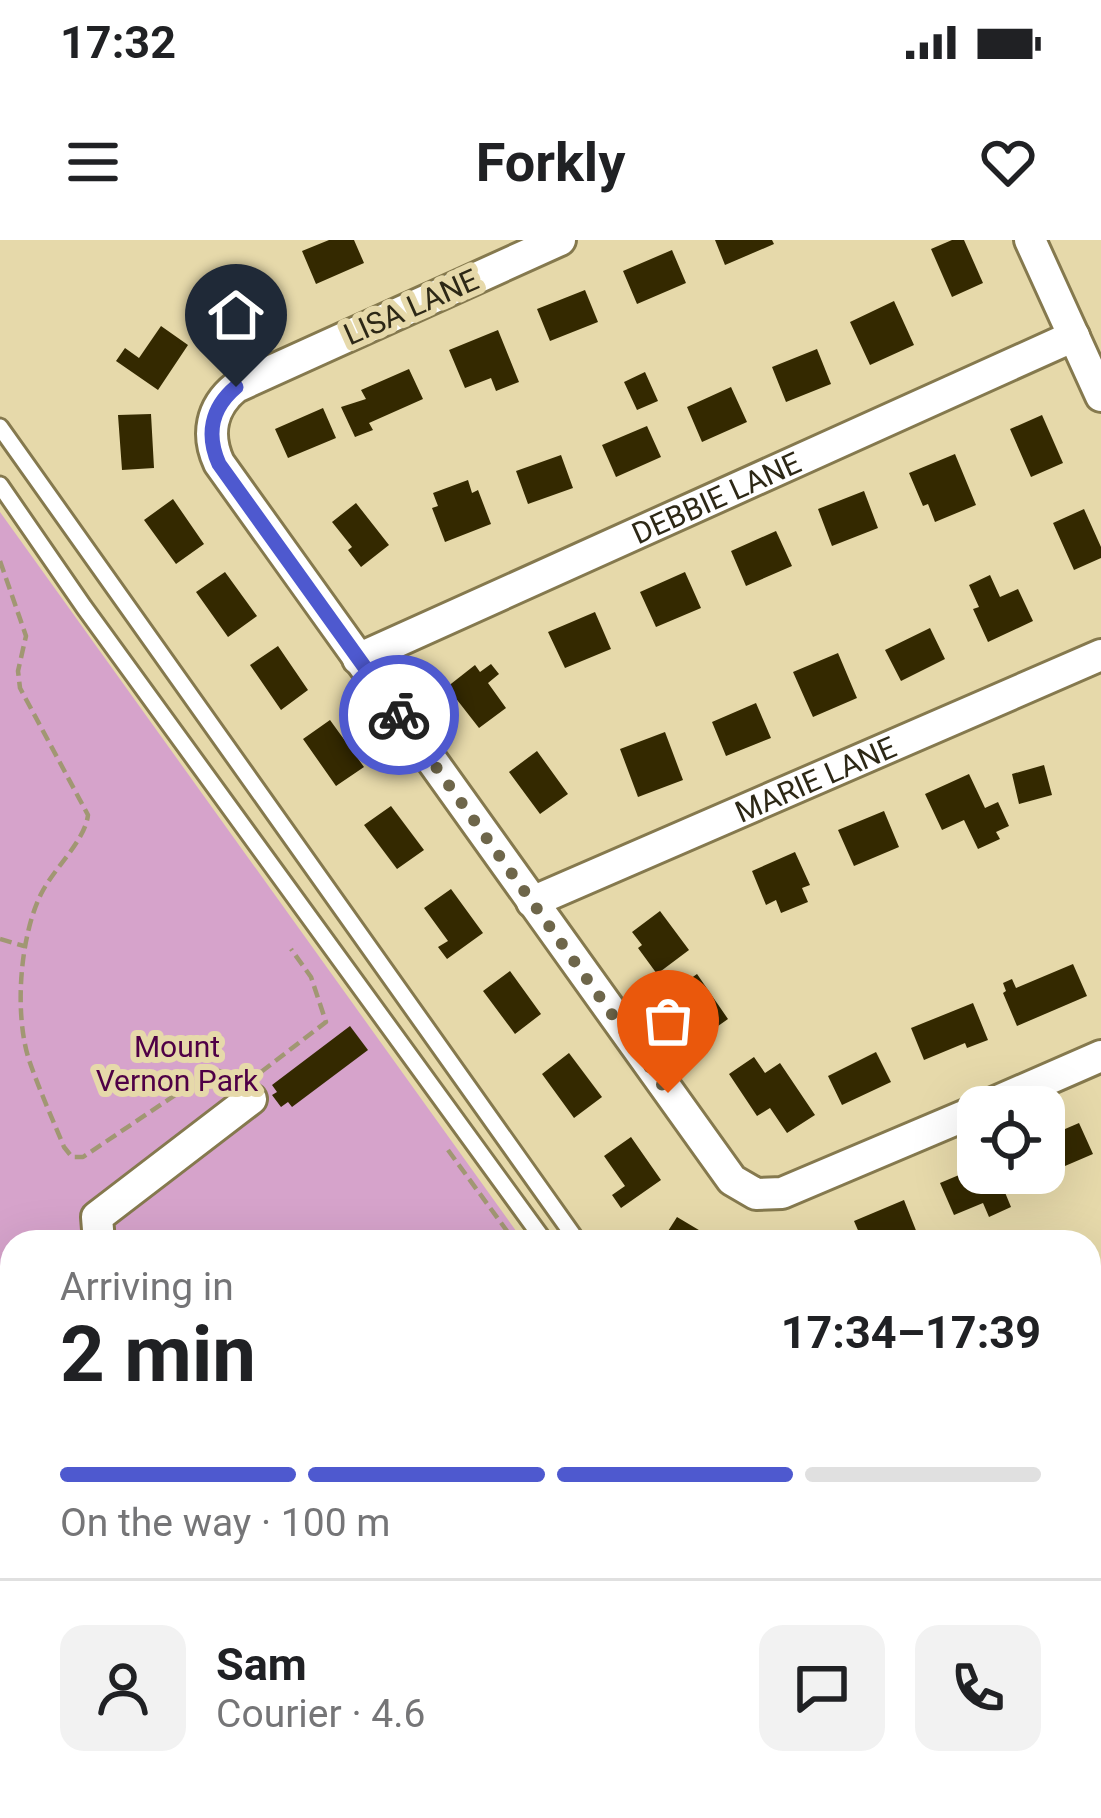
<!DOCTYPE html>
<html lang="en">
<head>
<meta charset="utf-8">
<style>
	:root { --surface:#fff; --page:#f2f2f2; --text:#202124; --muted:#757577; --line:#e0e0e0; --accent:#4e59cf }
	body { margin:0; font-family:Roboto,sans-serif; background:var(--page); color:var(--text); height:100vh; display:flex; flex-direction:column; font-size:45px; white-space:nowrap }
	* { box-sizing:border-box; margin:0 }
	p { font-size:39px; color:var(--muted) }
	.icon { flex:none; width:66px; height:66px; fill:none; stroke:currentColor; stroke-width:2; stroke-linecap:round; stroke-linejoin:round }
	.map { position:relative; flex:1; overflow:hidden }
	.details { position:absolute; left:0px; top:990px; width:1101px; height:588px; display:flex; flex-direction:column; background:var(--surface); border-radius:36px 36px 0 0; box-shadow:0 12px 48px #0002 }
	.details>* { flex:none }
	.tools { position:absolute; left:957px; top:846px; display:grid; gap:24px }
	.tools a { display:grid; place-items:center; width:108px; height:108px; border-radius:24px; background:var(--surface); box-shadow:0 12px 48px #0002; font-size:60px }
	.pin { position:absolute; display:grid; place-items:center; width:102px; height:102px; color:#fff; margin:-123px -51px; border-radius:50% 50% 50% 0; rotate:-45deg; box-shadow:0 0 12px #0007 }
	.pin .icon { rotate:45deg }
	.courier { position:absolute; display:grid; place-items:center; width:120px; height:120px; margin:-60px; border:9px solid #4e59cf; border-radius:50%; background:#fff; color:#222; box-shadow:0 3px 15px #0007 }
	.summary em { font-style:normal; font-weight:700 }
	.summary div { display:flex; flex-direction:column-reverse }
	.summary { display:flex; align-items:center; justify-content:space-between; height:204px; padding:0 60px }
	h1 { font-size:78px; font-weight:700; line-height:90px }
	.bar { display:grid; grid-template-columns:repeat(4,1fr); gap:18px 12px; align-content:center; height:144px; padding:0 60px }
	.bar i { height:15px; border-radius:9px; background:var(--line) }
	.bar .active { background:var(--accent) }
	.bar p { grid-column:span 4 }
	.line { display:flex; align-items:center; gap:30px; padding:0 60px; border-top:3px solid var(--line) }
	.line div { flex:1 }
	.round { display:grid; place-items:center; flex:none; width:126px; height:126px; border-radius:24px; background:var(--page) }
	.status { display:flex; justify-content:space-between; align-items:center; height:84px; padding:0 60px; background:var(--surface); direction:ltr }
	.status svg { height:33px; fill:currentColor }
	header { display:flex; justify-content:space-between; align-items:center; height:156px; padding:0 60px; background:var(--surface); font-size:54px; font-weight:700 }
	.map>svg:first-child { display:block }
	.built { fill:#ddce98 }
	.green { fill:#d6a3cb }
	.building { fill:#342900 }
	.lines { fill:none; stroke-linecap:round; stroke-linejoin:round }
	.service-casing { stroke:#85794e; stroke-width:21 }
	.minor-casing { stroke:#85794e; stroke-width:36 }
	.secondary-casing { stroke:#85794e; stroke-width:45 }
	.path { stroke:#a19773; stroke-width:4.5; stroke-dasharray:12 6; stroke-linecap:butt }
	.service { stroke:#fff; stroke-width:15 }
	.minor { stroke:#fff; stroke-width:30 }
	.secondary { stroke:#fff; stroke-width:39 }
	.done { stroke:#6e664a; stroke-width:12; stroke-dasharray:0 21.6 }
	.route { stroke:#4e59cf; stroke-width:15 }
	.labels { text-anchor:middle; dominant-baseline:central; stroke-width:12; stroke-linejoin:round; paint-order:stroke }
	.street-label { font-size:30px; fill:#2d2816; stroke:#e6d9aa }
	.park-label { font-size:30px; fill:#4f0046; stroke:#e6d9aa }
</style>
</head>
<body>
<div class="status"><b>17:32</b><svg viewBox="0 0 49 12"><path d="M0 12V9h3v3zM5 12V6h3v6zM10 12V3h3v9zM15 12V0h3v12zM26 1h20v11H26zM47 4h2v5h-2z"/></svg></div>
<header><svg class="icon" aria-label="menu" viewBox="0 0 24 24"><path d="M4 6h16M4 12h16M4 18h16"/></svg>Forkly<svg class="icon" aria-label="heart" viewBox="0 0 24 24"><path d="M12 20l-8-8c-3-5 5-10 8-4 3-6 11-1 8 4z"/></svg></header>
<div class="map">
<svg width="1101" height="1578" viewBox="0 0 1101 1578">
	<rect width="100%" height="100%" fill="#e6d9aa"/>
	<path class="built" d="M 1101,1395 L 1101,1578 L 691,1578 L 730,1566 L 1089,1566 L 1089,1397 Z"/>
	<path class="green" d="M 0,272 L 524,1002 L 12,1002 L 12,1197 L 0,1198 Z"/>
	<path class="building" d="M 329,0 L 354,0 L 364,23 L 316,44 L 302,11 Z
		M 715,0 L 772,0 L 774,4 L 725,25 Z
		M 952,0 L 964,0 L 983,43 L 952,57 L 931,9 Z
		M 672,10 L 686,43 L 637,64 L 623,31 Z
		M 254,36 L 266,67 L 215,87 L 203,56 Z
		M 585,50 L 598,82 L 550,101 L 537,69 Z
		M 894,61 L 914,105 L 870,125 L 850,82 Z
		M 161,86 L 188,105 L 158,150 L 116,121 L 125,108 L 139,118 Z
		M 498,90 L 519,142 L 496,151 L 491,138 L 465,148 L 449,110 Z
		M 817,109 L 831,144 L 786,162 L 772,127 Z
		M 409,129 L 423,159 L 369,183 L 373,190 L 355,197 L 341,167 L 366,159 L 361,150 Z
		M 645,132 L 658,161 L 637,170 L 624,142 Z
		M 731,147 L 747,182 L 702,202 L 687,167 Z
		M 323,168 L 336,198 L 288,218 L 275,189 Z
		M 151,174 L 154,228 L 122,230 L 118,175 Z
		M 1042,175 L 1063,223 L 1031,237 L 1010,189 Z
		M 647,186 L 661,217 L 616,237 L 602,205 Z
		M 955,214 L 976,265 L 935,282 L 928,264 L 923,266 L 909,233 Z
		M 561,215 L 573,248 L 528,264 L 516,231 Z
		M 468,240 L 472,253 L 478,250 L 491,284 L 445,302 L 432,268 L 438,266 L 433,253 Z
		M 864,251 L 878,288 L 832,306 L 818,269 Z
		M 173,259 L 204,304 L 176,324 L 144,280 Z
		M 356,263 L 389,305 L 361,327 L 348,310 L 352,307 L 332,282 Z
		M 1084,269 L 1101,307 L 1101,318 L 1074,330 L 1053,283 Z
		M 776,291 L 792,326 L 746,346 L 731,311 Z
		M 225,332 L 257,376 L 228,397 L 196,352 Z
		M 685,332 L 701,368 L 656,387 L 640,352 Z
		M 990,335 L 1000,357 L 1018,349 L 1033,381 L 988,402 L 973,369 L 979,367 L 969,345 Z
		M 595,372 L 611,409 L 565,428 L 548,392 Z
		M 930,388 L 945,419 L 901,441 L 885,410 Z
		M 278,406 L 308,450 L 281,470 L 250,425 Z
		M 838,413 L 857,458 L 813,477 L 793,432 Z
		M 491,424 L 499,434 L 488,443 L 506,468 L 479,488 L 447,447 L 475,425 L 480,432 Z
		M 756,463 L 771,498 L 726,516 L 712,482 Z
		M 330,480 L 364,527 L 336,546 L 303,499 Z
		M 665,492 L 683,540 L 638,557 L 620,509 Z
		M 537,511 L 568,554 L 540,574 L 509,532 Z
		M 1044,525 L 1052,555 L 1019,564 L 1012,534 Z
		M 969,534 L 985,568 L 998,562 L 1009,586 L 996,592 L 1000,599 L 978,609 L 964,580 L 942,590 L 925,554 Z
		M 391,566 L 424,610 L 397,629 L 364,585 Z
		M 884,571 L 899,607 L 854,626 L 838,590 Z
		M 795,612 L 810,645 L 802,648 L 808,662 L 781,673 L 776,660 L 766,665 L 752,631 Z
		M 451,649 L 483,693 L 447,719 L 438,707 L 448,701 L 424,668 Z
		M 660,671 L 689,710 L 657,734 L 638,708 L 642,705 L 632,692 Z
		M 1073,724 L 1087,756 L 1017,786 L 1003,753 L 1006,751 L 1003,743 L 1012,739 L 1016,748 Z
		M 510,731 L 541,774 L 515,794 L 483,751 Z
		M 697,734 L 728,779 L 701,798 L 670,753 Z
		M 973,763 L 988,800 L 967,808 L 965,803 L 924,820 L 911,788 Z
		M 350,786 L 368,810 L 292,867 L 288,862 L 281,867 L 272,855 L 277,852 L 272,845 Z
		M 876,812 L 891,842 L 842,865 L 828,836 Z
		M 569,813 L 602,857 L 574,878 L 542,834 Z
		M 754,817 L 765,833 L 780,823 L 815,875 L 787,893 L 770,868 L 757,876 L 729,834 Z
		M 1079,883 L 1093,914 L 1044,935 L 1044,898 Z
		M 631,897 L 661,940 L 621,968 L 612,955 L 625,946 L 604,916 Z
		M 978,927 L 978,933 L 997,933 L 1011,967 L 989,977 L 983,963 L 954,975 L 940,943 Z
		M 904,960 L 917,993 L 894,1002 L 863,1002 L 854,981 Z
		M 677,977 L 719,1002 L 661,1002 Z
		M 400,1566 L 451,1570 L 451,1566 L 484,1566 L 482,1578 L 398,1578 Z"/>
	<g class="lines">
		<defs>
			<path id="service" d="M 0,187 L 578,1002
				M 0,245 L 84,367 L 545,1002"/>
			<g id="minor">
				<path d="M 560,0 L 236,147 C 211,167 206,195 219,223 L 732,940 L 756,954 L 782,953 L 978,870"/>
				<path d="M 1030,0 L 1101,156"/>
				<path id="s1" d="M 358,419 L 1074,96"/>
				<path id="s2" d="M 532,662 L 1101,415"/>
				<path d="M 984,867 L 1101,816"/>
				<path d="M 99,1002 L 97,977 L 251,859"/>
			</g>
			<path id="secondary" d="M 1089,1226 L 1101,1222
				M 0,1465 L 12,1462"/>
		</defs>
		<use href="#service" class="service-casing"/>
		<use href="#minor" class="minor-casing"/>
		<use href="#secondary" class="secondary-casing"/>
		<path class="path" d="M 0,321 L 26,396 L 18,431 L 20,448 L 88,575 C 85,601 54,628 41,654 C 20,697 14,773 29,820 C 39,849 52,878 64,907 L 72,917 L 83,917 L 205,835 L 219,831 L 234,835
			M 0,699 L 24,706
			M 261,832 L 326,782 L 311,737 L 291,709
			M 448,910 L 515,1002
			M 0,1193 L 12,1192"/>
		<use href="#service" class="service"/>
		<use href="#minor" class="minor"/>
		<use href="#secondary" class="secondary"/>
	</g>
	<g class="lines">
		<path class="done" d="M 399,475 L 668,853"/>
		<path class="route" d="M 236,147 C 211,168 206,195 219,224 L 399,475"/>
	</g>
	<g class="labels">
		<g class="street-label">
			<text transform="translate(411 67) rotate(-24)">LISA LANE</text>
			<text stroke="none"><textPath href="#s1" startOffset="393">DEBBIE LANE</textPath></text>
			<text stroke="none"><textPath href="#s2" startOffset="309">MARIE LANE</textPath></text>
		</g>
		<g class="park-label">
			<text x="177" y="806">Mount<tspan x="177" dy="34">Vernon Park</tspan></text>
		</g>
	</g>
</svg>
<div class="tools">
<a><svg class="icon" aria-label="locate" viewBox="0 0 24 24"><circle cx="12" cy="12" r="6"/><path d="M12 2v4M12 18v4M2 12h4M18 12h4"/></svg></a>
</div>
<div class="pin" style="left:668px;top:853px;background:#ea580c"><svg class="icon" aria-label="bag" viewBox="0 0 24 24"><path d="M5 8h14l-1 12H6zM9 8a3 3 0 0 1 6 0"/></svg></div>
<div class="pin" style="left:236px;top:147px;background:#1f2937"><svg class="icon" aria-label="home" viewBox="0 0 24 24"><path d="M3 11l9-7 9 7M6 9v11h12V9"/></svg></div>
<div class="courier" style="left:399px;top:475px"><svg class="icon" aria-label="bike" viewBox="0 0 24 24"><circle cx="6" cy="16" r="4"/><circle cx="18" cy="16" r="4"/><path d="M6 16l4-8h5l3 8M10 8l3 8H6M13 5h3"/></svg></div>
<section class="details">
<div class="summary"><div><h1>2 min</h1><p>Arriving in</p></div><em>17:34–17:39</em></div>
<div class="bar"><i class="active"></i><i class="active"></i><i class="active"></i><i></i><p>On the way · 100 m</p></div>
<div class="line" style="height:216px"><a class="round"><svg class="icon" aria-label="person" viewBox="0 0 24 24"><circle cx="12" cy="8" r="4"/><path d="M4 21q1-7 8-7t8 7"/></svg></a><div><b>Sam</b><p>Courier · 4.6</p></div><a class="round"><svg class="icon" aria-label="chat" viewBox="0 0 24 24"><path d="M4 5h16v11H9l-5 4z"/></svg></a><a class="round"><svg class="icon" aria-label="phone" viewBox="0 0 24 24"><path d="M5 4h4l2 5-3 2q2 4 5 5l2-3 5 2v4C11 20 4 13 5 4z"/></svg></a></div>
</section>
</div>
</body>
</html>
